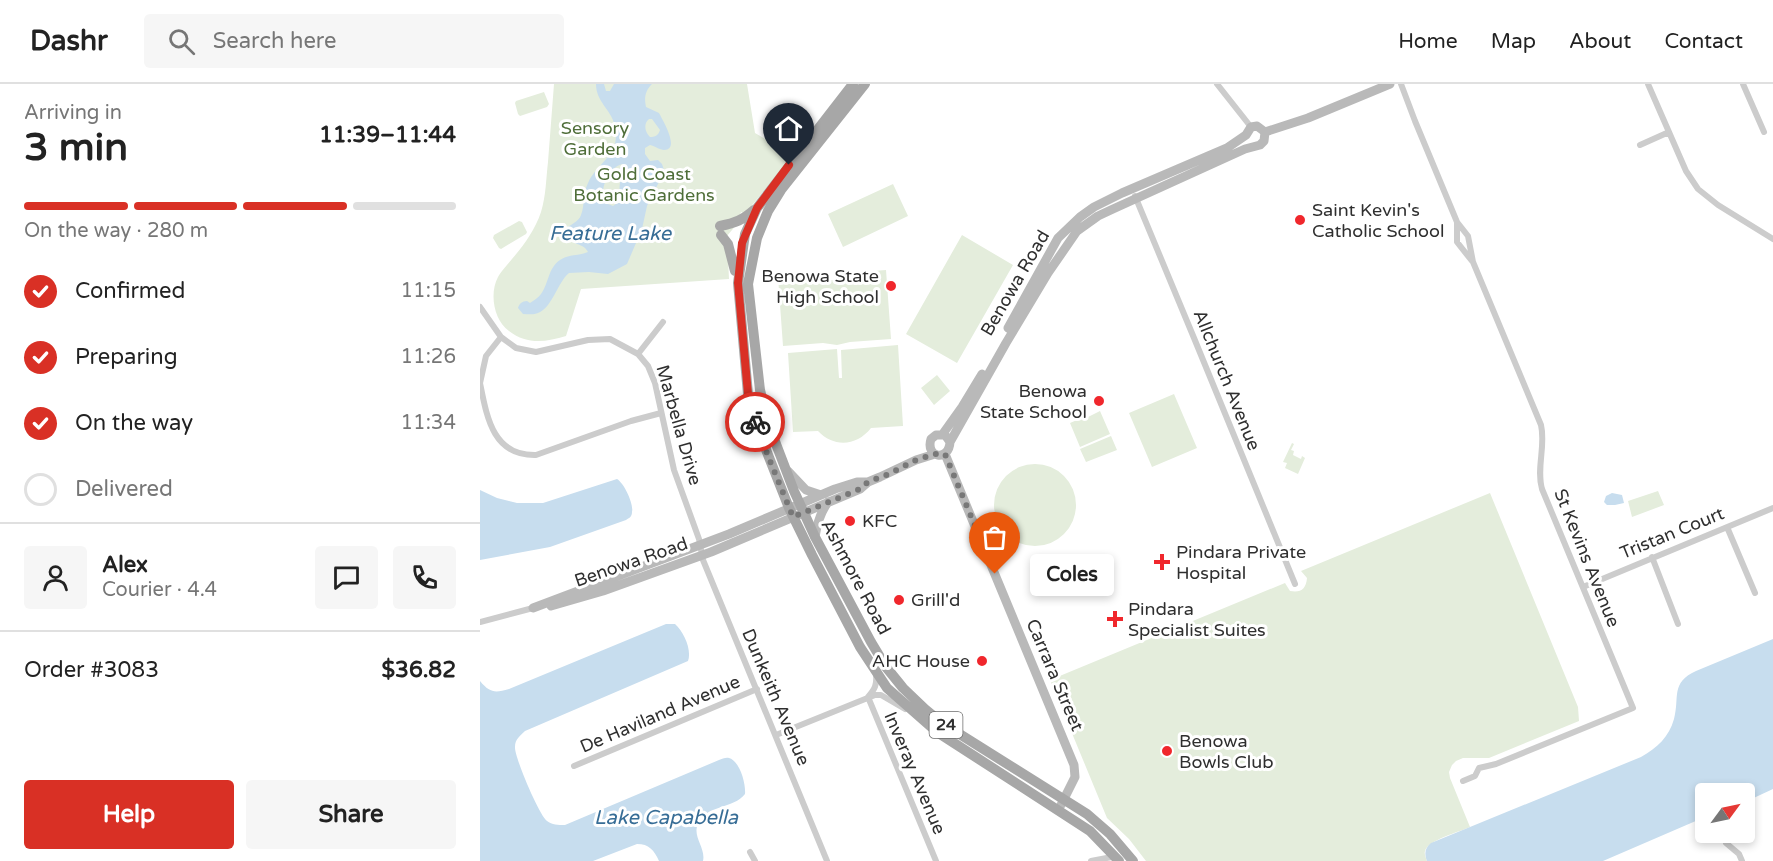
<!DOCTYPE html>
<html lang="en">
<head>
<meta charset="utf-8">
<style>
	:root { --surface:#fff; --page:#f6f6f6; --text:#222; --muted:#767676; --line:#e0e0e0; --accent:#d93025 }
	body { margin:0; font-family:"Varela Round",sans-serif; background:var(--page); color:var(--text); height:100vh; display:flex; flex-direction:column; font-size:22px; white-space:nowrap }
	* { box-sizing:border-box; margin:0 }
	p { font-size:20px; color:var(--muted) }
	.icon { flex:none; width:33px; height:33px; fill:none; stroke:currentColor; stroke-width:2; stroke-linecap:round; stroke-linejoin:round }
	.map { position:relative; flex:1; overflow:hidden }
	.details { display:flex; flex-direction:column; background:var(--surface); width:480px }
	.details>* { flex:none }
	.needle { width:39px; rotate:57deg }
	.fabs { position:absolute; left:1215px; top:699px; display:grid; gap:12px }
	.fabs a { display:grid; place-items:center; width:60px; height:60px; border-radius:6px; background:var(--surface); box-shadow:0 3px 9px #0003; font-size:30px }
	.pin { position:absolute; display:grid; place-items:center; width:51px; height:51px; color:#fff; margin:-62px -26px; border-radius:50% 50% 50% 0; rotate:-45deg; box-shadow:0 0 6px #0007 }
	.pin .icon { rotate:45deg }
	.courier { position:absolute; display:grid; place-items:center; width:60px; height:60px; margin:-30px; border:4px solid #d93025; border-radius:50%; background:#fff; color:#222; box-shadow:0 2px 8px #0007 }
	.bubble { position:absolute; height:42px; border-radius:6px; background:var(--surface); box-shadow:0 3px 9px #0003; font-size:20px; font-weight:700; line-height:42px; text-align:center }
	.head em { font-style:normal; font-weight:700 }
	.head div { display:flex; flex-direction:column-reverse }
	.head { display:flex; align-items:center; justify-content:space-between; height:102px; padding:0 24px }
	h1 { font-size:39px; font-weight:700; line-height:45px }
	.bar { display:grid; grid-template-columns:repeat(4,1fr); gap:9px 6px; align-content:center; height:72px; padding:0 24px }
	.bar i { height:8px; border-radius:4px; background:var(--line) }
	.bar .on { background:var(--accent) }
	.bar p { grid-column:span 4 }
	.line { display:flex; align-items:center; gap:15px; padding:0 24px; border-top:2px solid var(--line) }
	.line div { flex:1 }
	.round { display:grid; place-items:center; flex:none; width:63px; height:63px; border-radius:6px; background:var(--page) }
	ol { padding:0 24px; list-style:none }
	li { display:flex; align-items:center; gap:18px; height:66px }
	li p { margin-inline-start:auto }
	li .icon { padding:6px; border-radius:50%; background:var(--accent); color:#fff; stroke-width:4 }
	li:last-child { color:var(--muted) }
	li i { width:33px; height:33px; border:3px solid var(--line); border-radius:50% }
	.action { display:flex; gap:12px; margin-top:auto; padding:12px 24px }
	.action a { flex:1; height:69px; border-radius:6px; background:var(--accent); color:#fff; font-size:24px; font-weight:700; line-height:69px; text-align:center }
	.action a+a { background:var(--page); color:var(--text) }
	header { display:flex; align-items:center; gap:36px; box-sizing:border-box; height:84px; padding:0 30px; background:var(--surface); border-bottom:2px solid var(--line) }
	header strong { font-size:28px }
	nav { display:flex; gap:33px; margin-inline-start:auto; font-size:21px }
	.search { width:420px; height:54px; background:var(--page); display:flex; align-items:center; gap:15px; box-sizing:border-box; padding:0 21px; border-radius:6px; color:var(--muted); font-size:22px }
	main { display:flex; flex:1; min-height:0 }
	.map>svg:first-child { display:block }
	.green { fill:#e4eddc }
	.water { fill:#c7ddee; fill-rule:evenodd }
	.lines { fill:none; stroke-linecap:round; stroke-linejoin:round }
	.street { stroke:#ccc; stroke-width:6 }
	.secondary { stroke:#b9b9b9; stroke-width:9 }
	.primary { stroke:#a7a7a7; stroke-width:10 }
	.done { stroke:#787878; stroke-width:6; stroke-dasharray:0 10.8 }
	.route { stroke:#d93025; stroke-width:8 }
	.poi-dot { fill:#f0272c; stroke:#fff; stroke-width:2 }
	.labels { text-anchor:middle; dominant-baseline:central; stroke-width:6; stroke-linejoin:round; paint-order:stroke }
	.shield { fill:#fff; stroke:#6d6d6d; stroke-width:1.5 }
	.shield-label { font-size:16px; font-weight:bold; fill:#2f2f2f }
	.park-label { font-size:18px; fill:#4f6e39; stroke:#fff }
	.poi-label { font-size:18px; fill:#2f2f2f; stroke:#fff; text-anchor:start }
	.street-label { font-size:18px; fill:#2f2f2f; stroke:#fff }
	.water-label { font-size:20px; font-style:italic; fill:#376d96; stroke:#fff }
</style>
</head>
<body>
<header>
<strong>Dashr</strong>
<div class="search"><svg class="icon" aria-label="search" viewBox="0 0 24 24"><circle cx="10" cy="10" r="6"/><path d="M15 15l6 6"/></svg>Search here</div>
<nav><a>Home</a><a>Map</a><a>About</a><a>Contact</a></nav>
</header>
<main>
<section class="details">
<div class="head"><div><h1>3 min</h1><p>Arriving in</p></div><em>11:39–11:44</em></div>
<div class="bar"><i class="on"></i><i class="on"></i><i class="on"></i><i></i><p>On the way · 280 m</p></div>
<ol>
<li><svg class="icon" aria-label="check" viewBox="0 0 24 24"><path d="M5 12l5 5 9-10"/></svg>Confirmed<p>11:15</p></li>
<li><svg class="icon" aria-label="check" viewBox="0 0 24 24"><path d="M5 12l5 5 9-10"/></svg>Preparing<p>11:26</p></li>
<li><svg class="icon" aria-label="check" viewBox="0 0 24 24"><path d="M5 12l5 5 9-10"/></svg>On the way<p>11:34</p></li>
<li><i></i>Delivered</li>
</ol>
<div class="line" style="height:108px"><a class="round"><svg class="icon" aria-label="person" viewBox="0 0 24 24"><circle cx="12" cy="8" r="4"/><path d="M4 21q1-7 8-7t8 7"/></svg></a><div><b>Alex</b><p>Courier · 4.4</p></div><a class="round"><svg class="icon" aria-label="chat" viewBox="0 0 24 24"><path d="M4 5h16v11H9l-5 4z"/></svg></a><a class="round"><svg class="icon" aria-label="phone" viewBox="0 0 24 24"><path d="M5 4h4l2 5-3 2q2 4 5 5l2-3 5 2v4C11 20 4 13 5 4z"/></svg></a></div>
<div class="line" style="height:78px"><div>Order #3083</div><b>$36.82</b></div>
<div class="action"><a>Help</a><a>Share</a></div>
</section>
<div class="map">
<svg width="1293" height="777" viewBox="0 0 1293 777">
	<rect width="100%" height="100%" fill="#fff"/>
	<path class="green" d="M 74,0 L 267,0 L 275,49 L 306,67 L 307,78 L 265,130 L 261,128 L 257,140 L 247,152 L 249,195 L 101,205 L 86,252 C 66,258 47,261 29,247 C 14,236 9,210 18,193 C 21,187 28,180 32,175 C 44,161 55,146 61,128 C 66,112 66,95 68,78 C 70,52 72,26 74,0 Z
		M 64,8 L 69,20 L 67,23 L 40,32 L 38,30 L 35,19 L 36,17 Z
		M 413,100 L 428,132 L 363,163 L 348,130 Z
		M 39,137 L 42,138 L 47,148 L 46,150 L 21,165 L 19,164 L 13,154 L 14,151 Z
		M 482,151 L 533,181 L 477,279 L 426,250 Z
		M 406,186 L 411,255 L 370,258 L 357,261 L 343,259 L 303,262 L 298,193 L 350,190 L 350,196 L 355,196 L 355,190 Z
		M 418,261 L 423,342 L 391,344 C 377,362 354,364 338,347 L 313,348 L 308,269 L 357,265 L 359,294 L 362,294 L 361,266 Z
		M 457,291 L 470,307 L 454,321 L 441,304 Z
		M 694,310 L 717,364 L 672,383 L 649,329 Z
		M 620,327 L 630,350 L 600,363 L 590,339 L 604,333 L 606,334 Z
		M 631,352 L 637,366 L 606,378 L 600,365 Z
		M 812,359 L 814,360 L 811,366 L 814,367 L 813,371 L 821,375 L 822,372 L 825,374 L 818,390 L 805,384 L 807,379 L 803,378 Z
		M514 421a41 41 0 1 1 82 0a41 41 0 1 1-82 0Z
		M 1178,407 L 1184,421 L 1152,433 L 1148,417 Z
		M 1010,409 L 1098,623 L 1099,637 L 1009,674 L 983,674 L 976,677 L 972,681 L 969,688 L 970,694 L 990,743 C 979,748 948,756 945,767 C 944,770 946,774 947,777 L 666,777 L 649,755 L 627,734 L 570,596 L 805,499 L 810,507 C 821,509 826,505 827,494 L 821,487 Z"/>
	<path class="water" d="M 116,0 L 124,0 L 126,7 L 130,7 L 134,0 L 172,0 C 165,7 164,14 166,23 L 179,29 C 182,35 201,66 184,66 C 180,66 175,62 170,61 L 165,64 L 165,70 L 170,77 L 178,76 L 182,80 L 185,89 L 179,98 L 167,122 L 162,145 L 147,180 L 128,190 L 109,188 L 89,189 C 77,199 73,223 58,229 C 54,231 48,230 43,230 L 38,224 C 39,220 42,217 47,217 L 50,219 C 54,216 58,214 61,210 C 69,199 68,184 80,176 C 89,170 99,172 108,168 C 103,157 90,164 84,146 C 89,141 99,138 101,131 C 105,121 102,111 108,99 C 118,77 141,72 135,42 C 131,25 116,18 116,0 ZM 169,35 L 172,35 L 180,46 C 178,52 175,53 170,53 C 165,48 163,40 169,35 ZM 142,80 L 147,87 C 137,96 140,105 140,117 L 133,122 L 123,118 C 121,104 127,85 142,80 Z
		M 137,395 C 144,399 154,420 152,428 C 152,433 149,434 146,436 L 70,463 L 0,476 L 0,406 L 17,414 L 37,419 L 63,419 Z
		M 1132,409 L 1142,411 L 1144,419 L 1135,421 L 1127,421 L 1124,418 L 1126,412 Z
		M 186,540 L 195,540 C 204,548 212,566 208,577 L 45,647 C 40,652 35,655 35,663 C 34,672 59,731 67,737 C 72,741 78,741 85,741 L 239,676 C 242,675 246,673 249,674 C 260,677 266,700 265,710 C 254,725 225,721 218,740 C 212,753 226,764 223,777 L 179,777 C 174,766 169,760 157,760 L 113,777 L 0,777 L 0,597 C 10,609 15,609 29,605 Z
		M 1293,555 L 1293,705 L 1265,718 L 1264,710 L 1226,710 L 1225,733 L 1123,777 L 947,777 C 944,769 945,764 951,759 L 1161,673 C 1177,664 1189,653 1194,635 C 1200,613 1190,599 1216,587 Z"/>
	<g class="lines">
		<path class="street" d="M 737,0 L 771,43
			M 921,0 L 935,37 L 977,138 L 988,152 L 993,178 L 1061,341 C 1066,362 1056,384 1062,405 L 1153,624 L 1016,680 L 999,684 L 995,692 L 983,697
			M 1168,0 L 1206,87 L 1218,105 L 1238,121 L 1293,155
			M 1263,0 L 1284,48
			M 1160,61 L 1189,48
			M 655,112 L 714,254 L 815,500
			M 977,138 L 977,158 L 992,177
			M 0,223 L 21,253 L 36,264 L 56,268 L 108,256 L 130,255 L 158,270 L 168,282 L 175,299 L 194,386 L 219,455 L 223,476 L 347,777
			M 158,270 L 183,238
			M 0,299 C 7,334 13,372 56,371 L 151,337 L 181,329
			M 0,299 L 6,272 L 21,253
			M 1247,443 L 1275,509
			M 1172,473 L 1198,540
			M 1103,503 L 1293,424
			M 0,538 L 53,524
			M 388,613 L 456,777
			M 388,613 C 395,605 397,601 396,590
			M 296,651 L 395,611 L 401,611 L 425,625
			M 94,682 L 277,605
			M 1246,759 L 1259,770 L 1262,777
			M 270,768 L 275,777
			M 611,777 L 632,773 L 636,774"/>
		<path class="secondary" d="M 785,48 L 828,34 L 910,0
			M 528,244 L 578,154 L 600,133 L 614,123 L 642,109 L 747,64 L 766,51 L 771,43 L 777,42 L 785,48
			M 462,351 L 482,323 L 502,290
			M 470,358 L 465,351 L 456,351 L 451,355 C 445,374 469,378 470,358 L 526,259 L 568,189 L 597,147 L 618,132 L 633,125 L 765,65 L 780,61 L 784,57 L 785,48
			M 465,370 L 594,681 L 595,693 L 581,721
			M 308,387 L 326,406 L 341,411
			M 335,453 C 337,439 340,429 348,418
			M 71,522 L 123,507 L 231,468 L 380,405 L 388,398
			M 53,524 L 249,450 L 355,405 L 377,398 L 388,398 L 400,393 L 436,376 L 455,370"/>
		<path class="primary" d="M 373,0 L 277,124 L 265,150 L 258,199 L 268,310 L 277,343 L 309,424 L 332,471 L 380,563 L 407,604 L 457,648 L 610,747 L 639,777
			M 385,0 L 301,106 L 288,127 L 277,154 L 268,200 L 280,306 L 288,339 L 314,407 L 335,453 L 391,558 L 406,583 L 423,604 L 445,625 L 462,639 L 607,730 L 630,750 L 653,777
			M 240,142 C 255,139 263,136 274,126
			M 241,151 L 248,160 L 255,187"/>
	</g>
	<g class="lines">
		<path class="done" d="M 275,338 L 290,377 L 313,433 L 380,405 L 388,398 L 409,390 L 436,376 L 455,370 L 465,370 L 515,490"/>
		<path class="route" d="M 275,338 L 268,310 L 258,199 L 262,159 L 277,124 L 309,81"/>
	</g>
	<g class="poi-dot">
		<circle cx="820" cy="136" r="6"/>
		<circle cx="411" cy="202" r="6"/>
		<circle cx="619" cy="317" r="6"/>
		<circle cx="370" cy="437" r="6"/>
		<path d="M679 469h6v6h6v6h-6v6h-6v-6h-6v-6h6z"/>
		<circle cx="419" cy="516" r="6"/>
		<path d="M632 526h6v6h6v6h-6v6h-6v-6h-6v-6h6z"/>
		<circle cx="502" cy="577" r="6"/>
		<circle cx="687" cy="667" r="6"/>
	</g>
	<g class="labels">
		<rect class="shield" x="449.5" y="628" width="33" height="26" rx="4.5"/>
		<g class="shield-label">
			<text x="466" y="641">24</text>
		</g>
		<g class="park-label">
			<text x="115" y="44">Sensory<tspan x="115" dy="21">Garden</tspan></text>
			<text x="164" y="90">Gold Coast<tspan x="164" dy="21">Botanic Gardens</tspan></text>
		</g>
		<g class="poi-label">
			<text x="832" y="126">Saint Kevin's<tspan x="832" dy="21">Catholic School</tspan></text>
			<text x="399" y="192" text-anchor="end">Benowa State<tspan x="399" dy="21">High School</tspan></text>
			<text x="607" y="307" text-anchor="end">Benowa<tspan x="607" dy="21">State School</tspan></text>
			<text x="382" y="437">KFC</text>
			<text x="696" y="468">Pindara Private<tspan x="696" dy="21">Hospital</tspan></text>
			<text x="431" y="516">Grill'd</text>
			<text x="648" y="525">Pindara<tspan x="648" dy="21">Specialist Suites</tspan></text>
			<text x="490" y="577" text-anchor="end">AHC House</text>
			<text x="699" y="657">Benowa<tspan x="699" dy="21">Bowls Club</tspan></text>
		</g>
		<g class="street-label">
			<text transform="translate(535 199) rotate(-60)">Benowa Road</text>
			<text transform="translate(747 296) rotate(68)">Allchurch Avenue</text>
			<text transform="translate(199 341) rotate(74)">Marbella Drive</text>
			<text transform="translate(1192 449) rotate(-22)">Tristan Court</text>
			<text transform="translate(1107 474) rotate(68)">St Kevins Avenue</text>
			<text transform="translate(151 478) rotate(-19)">Benowa Road</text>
			<text transform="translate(376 493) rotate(62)">Ashmore Road</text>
			<text transform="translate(575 591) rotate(67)">Carrara Street</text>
			<text transform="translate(296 613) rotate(67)">Dunkeith Avenue</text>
			<text transform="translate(180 630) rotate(-23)">De Haviland Avenue</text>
			<text transform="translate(435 689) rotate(67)">Inveray Avenue</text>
		</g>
		<g class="water-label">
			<text x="130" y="150">Feature Lake</text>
			<text x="186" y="734">Lake Capabella</text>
		</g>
	</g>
</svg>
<div class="fabs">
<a><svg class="needle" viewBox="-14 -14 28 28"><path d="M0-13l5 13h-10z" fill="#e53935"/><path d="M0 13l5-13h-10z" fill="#767676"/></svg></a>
</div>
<div class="pin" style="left:515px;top:490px;background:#ea580c"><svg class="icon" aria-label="bag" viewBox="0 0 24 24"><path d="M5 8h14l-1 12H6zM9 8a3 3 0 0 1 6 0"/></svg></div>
<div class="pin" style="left:309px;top:81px;background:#1f2937"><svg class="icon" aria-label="home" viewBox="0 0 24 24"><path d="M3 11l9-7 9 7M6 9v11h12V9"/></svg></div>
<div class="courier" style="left:275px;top:338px"><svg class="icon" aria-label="bike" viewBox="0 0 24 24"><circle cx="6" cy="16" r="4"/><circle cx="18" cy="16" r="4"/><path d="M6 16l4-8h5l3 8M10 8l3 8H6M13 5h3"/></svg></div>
<div class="bubble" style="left:550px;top:470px;width:84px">Coles</div>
</div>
</main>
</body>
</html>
